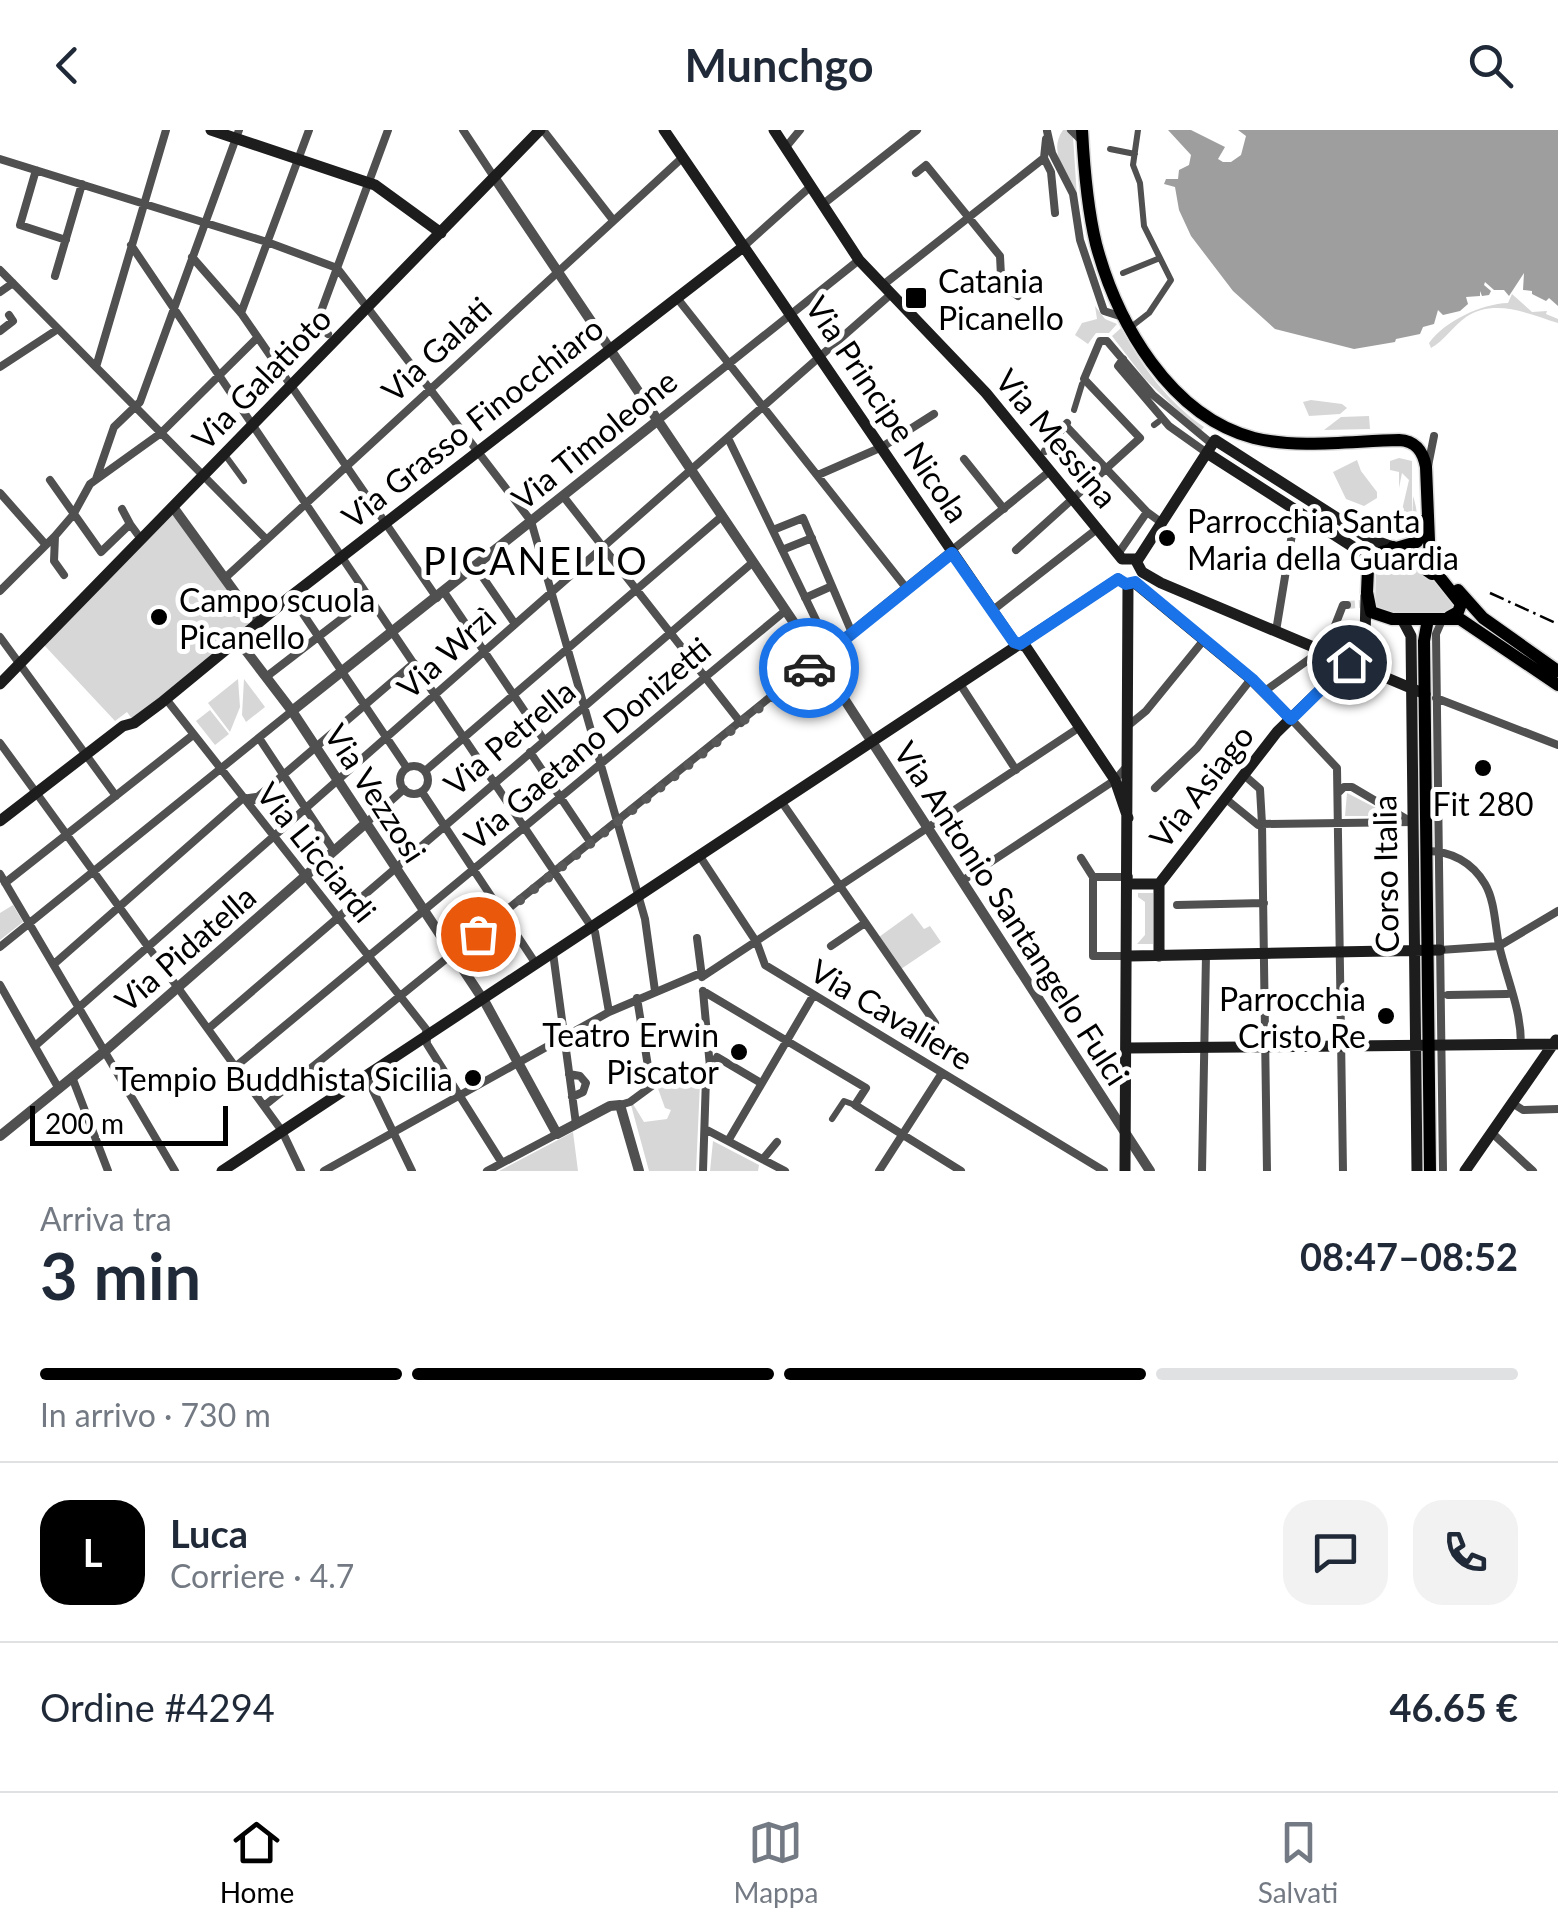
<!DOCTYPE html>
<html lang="it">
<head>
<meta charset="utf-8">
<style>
	:root { --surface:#fff; --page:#f2f2f3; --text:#1f2937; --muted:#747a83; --line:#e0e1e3; --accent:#000 }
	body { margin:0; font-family:Lato,sans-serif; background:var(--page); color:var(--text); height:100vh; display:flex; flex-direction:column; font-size:38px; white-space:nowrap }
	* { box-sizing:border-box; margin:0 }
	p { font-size:32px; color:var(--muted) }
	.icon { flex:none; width:55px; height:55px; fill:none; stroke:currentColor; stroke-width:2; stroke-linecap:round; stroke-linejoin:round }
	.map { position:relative; height:1041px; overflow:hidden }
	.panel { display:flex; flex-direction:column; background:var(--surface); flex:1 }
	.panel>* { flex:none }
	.scale { position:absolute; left:30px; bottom:25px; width:198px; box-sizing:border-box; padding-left:10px; border:5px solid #000; border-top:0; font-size:28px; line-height:35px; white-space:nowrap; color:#000; -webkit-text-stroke:8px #fff; paint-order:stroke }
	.pin { position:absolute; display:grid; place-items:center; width:85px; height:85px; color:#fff; margin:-42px; border:5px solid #fff; border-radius:50%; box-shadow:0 2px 10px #0007 }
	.courier { position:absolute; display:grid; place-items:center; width:100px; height:100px; margin:-50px; border:8px solid #1a73e8; border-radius:50%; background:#fff; color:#222; box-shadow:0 2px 12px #0007 }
	.head em { font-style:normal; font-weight:700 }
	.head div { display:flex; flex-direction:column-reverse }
	.head { display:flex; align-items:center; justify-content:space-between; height:170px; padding:0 40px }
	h1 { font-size:65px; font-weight:700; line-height:75px }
	.bar { display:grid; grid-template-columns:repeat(4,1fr); gap:15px 10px; align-content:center; height:120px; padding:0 40px }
	.bar i { height:12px; border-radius:8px; background:var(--line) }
	.bar .active { background:var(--accent) }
	.bar p { grid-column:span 4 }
	.line { display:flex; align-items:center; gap:25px; padding:0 40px; border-top:2px solid var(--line) }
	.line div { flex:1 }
	.round { display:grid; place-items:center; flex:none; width:105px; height:105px; border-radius:30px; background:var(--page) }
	header { display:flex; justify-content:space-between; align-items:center; height:130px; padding:0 40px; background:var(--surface); font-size:45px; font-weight:700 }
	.dock { display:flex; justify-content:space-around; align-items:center; height:140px; border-top:2px solid var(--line); background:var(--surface); font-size:28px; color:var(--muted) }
	.dock a { display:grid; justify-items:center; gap:5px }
	.dock .active { color:var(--accent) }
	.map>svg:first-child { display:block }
	.green { fill:#d7d7d7 }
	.water { fill:#9e9e9e }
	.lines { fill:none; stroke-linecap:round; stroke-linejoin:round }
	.minor-tunnel { stroke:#d9d9d9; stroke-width:8; stroke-dasharray:8 4; stroke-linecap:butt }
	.primary-casing { stroke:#dbdbdb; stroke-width:15 }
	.pedestrian { stroke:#505050; stroke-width:6 }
	.minor { stroke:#505050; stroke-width:8 }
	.tertiary { stroke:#505050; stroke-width:10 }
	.secondary { stroke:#1d1d1d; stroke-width:11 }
	.primary { stroke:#000; stroke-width:12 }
	.rail { stroke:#000; stroke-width:2.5; stroke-dasharray:15 5 2.5 5; stroke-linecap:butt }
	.done { stroke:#595959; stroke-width:10; stroke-dasharray:0 18 }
	.route { stroke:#1a73e8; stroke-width:12 }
	.poi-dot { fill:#000; stroke:#fff; stroke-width:4 }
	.labels { text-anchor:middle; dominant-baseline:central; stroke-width:10; stroke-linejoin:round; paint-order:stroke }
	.poi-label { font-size:32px; fill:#000; stroke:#fff; text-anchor:start }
	.street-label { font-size:32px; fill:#000; stroke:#fff }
	.quarter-label { font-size:38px; letter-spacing:2.5px; fill:#000; stroke:#fff }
</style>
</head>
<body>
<header><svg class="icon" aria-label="back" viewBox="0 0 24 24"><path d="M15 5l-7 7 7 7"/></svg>Munchgo<svg class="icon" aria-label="search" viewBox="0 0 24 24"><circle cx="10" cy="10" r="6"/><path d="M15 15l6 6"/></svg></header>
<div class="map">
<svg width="1558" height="1041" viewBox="0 0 1558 1041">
	<rect width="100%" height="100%" fill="#fff"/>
	<path class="green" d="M 1063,0 L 1068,0 L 1073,6 L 1077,68 C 1068,46 1047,22 1063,0 Z
		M 1512,164 L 1532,182 L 1547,181 L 1546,184 L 1558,189 L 1558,193 C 1529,184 1495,168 1466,187 C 1453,196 1444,211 1431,218 L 1429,213 C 1445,191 1481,174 1508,173 Z
		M 1095,176 L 1105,189 L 1117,194 L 1109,203 L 1096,203 L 1088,214 L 1075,205 L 1082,193 L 1097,189 Z
		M 1121,198 C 1142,236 1167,272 1204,297 L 1200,302 L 1145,249 L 1112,206 Z
		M 1311,270 L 1342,274 L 1347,278 L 1340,284 L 1309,286 L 1303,272 Z
		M 1369,286 L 1370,299 L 1324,300 L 1341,287 Z
		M 1399,328 L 1412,331 L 1412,402 L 1413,366 C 1417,378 1420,396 1413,408 L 1409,385 L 1402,380 L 1409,350 L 1402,343 L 1399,358 L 1399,342 L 1390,340 L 1390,331 Z
		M 1357,330 L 1361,341 L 1377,362 L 1377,368 L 1364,376 L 1346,369 L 1333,342 Z
		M 173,384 L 251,492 L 219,516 L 221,520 L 132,589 L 127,582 L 115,591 L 44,515 Z
		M 1392,426 C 1413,432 1445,455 1456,474 L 1452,481 C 1427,486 1399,486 1375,478 L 1376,436 Z
		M 238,549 L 240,577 L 230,602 L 208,573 Z
		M 244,549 L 265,577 L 246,592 L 242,585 Z
		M 210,580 L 229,604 L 215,615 L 196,591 Z
		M 1347,663 L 1378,679 L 1374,686 L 1345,686 Z
		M 1138,763 L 1153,763 L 1153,814 L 1137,814 L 1145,805 L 1145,772 L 1138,767 Z
		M 13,775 L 23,792 L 0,810 L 0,783 Z
		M 912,783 L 924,799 L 930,796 L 941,812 L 901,839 L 879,807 Z
		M 676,947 L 700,953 L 696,1041 L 649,1041 L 631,975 L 633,974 L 644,992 L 667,989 L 671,980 L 665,978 L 656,953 Z
		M 573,1002 L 578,1041 L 499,1041 Z
		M 713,1011 L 759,1035 L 758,1041 L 710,1041 Z"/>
	<path class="water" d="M 1168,0 L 1191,0 L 1225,17 L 1218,29 L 1223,32 L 1231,32 L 1241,25 L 1246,6 L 1238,0 L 1558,0 L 1558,176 L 1549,168 L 1546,171 L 1532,164 L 1532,161 L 1523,160 L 1524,143 L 1509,166 L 1504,160 L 1494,160 L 1485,152 L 1484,155 L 1491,161 L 1489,165 L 1482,166 L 1480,161 L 1480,166 L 1466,167 L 1468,174 L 1460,181 L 1443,185 L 1438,180 L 1434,194 L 1423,197 L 1420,204 L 1396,209 L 1395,212 L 1354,219 L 1275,199 L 1233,161 L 1191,106 L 1179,80 L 1175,57 L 1164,54 L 1166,49 L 1178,49 L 1179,40 L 1189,35 L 1191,25 Z"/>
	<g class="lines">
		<path class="minor-tunnel" d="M 1347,475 L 1360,474"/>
		<defs>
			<path id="primary" d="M 1082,0 C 1084,38 1087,77 1096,114 C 1117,193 1170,286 1254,308 C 1299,319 1352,311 1399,310 C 1416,311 1423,321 1426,337 L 1430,435 L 1461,474 L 1458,482 L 1449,487
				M 1425,390 L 1417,412 L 1382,422 L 1368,438 L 1367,462 L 1371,482 L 1392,489 L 1460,489 L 1558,555
				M 1393,417 L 1432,444
				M 1458,460 L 1483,488 L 1558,541
				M 1428,489 L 1424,511 L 1430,1041"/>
		</defs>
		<use href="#primary" class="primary-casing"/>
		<path class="pedestrian" d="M 1110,19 L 1135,24
			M 1123,143 L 1160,128
			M 1131,197 L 1149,183 L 1171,150 L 1144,96 L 1140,53 L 1133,35 L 1138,0
			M 1074,280 L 1082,254
			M 1154,295 L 1158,292
			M 225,325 L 244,351
			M 832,989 L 844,971 L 855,975"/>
		<path class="minor" d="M 463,0 L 494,47
			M 543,0 L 613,90
			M 1071,0 L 1083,12
			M 1047,1 L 1052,23 L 1073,64 L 1080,110 L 1104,181 L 1126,188
			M 1046,9 L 1044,28 L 1051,42 L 1055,83
			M 786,17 L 800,0
			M 0,29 L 267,112 L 337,138
			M 36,40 L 20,95 L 66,110
			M 916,43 L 926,35 L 1000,126 L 1001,146 L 1008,159 L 1018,166
			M 822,75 L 917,0
			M 131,115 L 595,802 L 609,882
			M 743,117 L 810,57
			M 192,127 L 241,183 L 437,468
			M 337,138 L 531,391 L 645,789 L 655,861
			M 0,140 L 266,409
			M 55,146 L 82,54
			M 883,155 L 1044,28
			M 0,162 L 13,153
			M 677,168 L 907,459
			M 241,183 L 309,0
			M 305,194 L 316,195 L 388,0
			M 316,195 L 328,204
			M 0,201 L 13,191 L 9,185
			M 1123,229 L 1118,236 L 1169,296 L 1207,323
			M 0,237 L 58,199
			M 96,237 L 166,0
			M 657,291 L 859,130
			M 1065,295 L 1147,382 L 1162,393
			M 728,308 L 831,521
			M 1045,321 L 1067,293
			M 964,329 L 1004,379
			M 1428,336 L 1434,306
			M 818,345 L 882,317 L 934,284
			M 96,349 L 114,297 L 140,272 L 239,0
			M 50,350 L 101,422 L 130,394 L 141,409
			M 0,363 L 46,415
			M 563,366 L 741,593
			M 122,379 L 130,394
			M 773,400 L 803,388 L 852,503
			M 55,406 L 73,385 L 90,354 L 161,303 L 257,208
			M 782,420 L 812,408
			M 1016,420 L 1140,308 L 1084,249 L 1100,211 L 1107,211 L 1153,265 L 1212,314
			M 1118,424 L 1147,382
			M 475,436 L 515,494
			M 225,448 L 682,28
			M 0,461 L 55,406 L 54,431 L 64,445
			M 444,462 L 544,610
			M 291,466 L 407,638
			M 805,468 L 832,456
			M 993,480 L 1097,399
			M 1276,501 L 1296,380
			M 0,507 L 116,666
			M 1325,521 L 1343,475 L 1347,475
			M 266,547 L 370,467
			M 960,554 L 1016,640
			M 1265,561 L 1322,520
			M 1436,568 L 1558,615
			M 166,569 L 426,899 L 427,914 L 502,1033
			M 1291,589 L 1337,638 L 1343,1041
			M 1129,595 L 1146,581 L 1203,511
			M 259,608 L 334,721
			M 0,613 L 282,1001 L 301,1041
			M 530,622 L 591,713
			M400 650a14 14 0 1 1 28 0a14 14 0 1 1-28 0Z
			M 425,641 L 721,387
			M 1244,645 L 1260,659 L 1262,694 L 1414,692
			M 1155,658 L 1197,618 L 1251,549
			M 422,662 L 536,834
			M 1339,662 L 1344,657 L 1352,657 L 1408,690
			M 1226,669 L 1258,695 L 1262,694 L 1267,1041
			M 254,670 L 414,533
			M 781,671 L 935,893
			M 366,693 L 404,659
			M 1427,721 C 1451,721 1472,732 1485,754 C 1495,771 1495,796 1499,815 C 1507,850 1521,879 1521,914
			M 699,725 L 757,813 L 765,835 L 1104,1041
			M 1081,728 L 1093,747
			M 0,744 L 175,1041
			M 1129,747 L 1093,747 L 1093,826 L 1129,826
			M 962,751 L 1115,650 L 1127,636
			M 5,753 L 193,605
			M 1177,775 L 1264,773
			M 697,808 L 702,847
			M 831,816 L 865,793
			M 0,817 L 292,581
			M 1440,820 L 1499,816 L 1558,781
			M 553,823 L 576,994
			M 54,834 L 242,669 L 256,667
			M 702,847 L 1080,597
			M 0,855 L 59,959
			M 703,861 L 866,958 L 855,975 L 961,1041
			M 703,861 L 710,937
			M 1448,865 L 1507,864
			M 637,868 L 651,955
			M 208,899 L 752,433
			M 35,916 L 890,165
			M 235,937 L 785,481
			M 569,944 L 580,946 L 586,953 L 583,962 L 572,967
			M 366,946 L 412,1041
			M 72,947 L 108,1041
			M 1512,973 L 1523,980 L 1558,979
			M 620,975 L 630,972 L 664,947 L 706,948
			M 264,976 L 1050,341
			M 705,999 L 785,1041
			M 1491,1002 L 1533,1041
			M 728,1011 L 813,866
			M 763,1029 L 777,1012
			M 324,1041 L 609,882 L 701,843
			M 487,1041 L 557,1004
			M 703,1041 L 706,948 L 717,927 L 761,953
			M 879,1041 L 942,943
			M 1202,1041 L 1206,825
			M 1443,1041 L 1436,504 L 1443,488"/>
		<path class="tertiary" d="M 494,47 L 819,530 L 1150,1041
			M 173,377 L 257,493
			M 237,509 L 292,581 L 486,874 L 557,1004 L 610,976 L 620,975 L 639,1041
			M 292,581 L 657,291
			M 0,1006 L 105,921 L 366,693"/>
		<path class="secondary" d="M 211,0 L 375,55 L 441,103
			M 664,0 L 1014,512 L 1026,517 L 1115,650 L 1128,688
			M 774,0 L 859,130 L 986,263 L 1122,429 L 1135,429 L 1142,442 L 1161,453 L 1425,564
			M 1207,323 L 1361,422 L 1368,438
			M 1137,431 L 1215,310 L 1370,409 L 1393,417
			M 1135,453 L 1251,549 L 1291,589
			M 1402,489 L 1411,506 L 1417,1041
			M 0,554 L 540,0
			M 0,691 L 123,596 L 134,593 L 161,573 L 291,466 L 743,117
			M 1129,754 L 1159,754 L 1159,826
			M 1159,754 L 1277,602 L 1355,526 L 1365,510 L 1366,466
			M 1129,826 L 1440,820
			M 1128,918 L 1558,914
			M 222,1041 L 1118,449
			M 1125,1041 L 1128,454
			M 1465,1041 L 1556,910"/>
		<use href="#primary" class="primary"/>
		<path class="rail" d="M 1490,463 L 1558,494"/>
	</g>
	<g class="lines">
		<path class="done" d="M 478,804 L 809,538"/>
		<path class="route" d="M 809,538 L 952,423 L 1014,512 L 1020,514 L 1118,449 L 1126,454 L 1135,452 L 1252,549 L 1291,589 L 1349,532"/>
	</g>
	<g class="poi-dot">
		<rect x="904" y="156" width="24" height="24" rx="5"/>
		<circle cx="1167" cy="408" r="10"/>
		<circle cx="159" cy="487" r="10"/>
		<circle cx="1483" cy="638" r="10"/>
		<circle cx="1386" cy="886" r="10"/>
		<circle cx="739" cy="922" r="10"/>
		<circle cx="473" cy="948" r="10"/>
	</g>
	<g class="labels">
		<g class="poi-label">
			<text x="938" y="150">Catania<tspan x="938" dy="37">Picanello</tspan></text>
			<text x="1187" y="390">Parrocchia Santa<tspan x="1187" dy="37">Maria della Guardia</tspan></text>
			<text x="179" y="469">Campo scuola<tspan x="179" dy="37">Picanello</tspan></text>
			<text x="1483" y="673" text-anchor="middle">Fit 280</text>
			<text x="1366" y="868" text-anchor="end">Parrocchia<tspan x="1366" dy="37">Cristo Re</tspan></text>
			<text x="719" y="904" text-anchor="end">Teatro Erwin<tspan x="719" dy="37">Piscator</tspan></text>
			<text x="453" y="948" text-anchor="end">Tempio Buddhista Sicilia</text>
		</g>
		<g class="street-label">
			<text transform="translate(436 219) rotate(-43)">Via Galati</text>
			<text transform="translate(261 248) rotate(-46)">Via Galatioto</text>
			<text transform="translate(888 279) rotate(56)">Via Principe Nicola</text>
			<text transform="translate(472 292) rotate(-38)">Via Grasso Finocchiaro</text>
			<text transform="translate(1057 308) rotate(50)">Via Messina</text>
			<text transform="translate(594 309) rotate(-39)">Via Timoleone</text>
			<text transform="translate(446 522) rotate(-42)">Via Wrzì</text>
			<text transform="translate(509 607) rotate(-40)">Via Petrella</text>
			<text transform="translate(587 613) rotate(-40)">Via Gaetano Donizetti</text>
			<text transform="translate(1201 656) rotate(-52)">Via Asiago</text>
			<text transform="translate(376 663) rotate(57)">Via Vezzosi</text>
			<text transform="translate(317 722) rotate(51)">Via Licciardi</text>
			<text transform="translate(1385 744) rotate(-91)">Corso Italia</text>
			<text transform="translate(1012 783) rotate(57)">Via Antonio Santangelo Fulci</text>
			<text transform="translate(185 818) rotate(-41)">Via Pidatella</text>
			<text transform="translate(892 884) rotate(31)">Via Cavaliere</text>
		</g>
		<g class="quarter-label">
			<text x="536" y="430">PICANELLO</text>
		</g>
	</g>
</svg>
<div class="scale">200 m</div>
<div class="pin" style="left:478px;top:804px;background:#ea580c"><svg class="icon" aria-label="bag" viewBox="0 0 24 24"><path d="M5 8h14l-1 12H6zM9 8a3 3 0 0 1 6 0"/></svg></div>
<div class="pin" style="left:1349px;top:532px;background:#1f2937"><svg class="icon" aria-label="home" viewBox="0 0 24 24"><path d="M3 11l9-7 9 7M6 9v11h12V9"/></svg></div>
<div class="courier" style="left:809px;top:538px"><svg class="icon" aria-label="car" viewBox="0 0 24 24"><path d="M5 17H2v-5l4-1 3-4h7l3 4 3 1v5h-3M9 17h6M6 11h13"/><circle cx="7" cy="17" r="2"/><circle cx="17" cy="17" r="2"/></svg></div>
</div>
<section class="panel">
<div class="head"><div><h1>3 min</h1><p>Arriva tra</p></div><em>08:47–08:52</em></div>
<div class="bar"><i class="active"></i><i class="active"></i><i class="active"></i><i></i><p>In arrivo · 730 m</p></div>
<div class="line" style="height:180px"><b class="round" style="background:var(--accent);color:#fff">L</b><div><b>Luca</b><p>Corriere · 4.7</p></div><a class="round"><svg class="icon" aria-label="chat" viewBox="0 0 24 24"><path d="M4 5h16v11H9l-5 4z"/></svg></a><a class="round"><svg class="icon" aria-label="phone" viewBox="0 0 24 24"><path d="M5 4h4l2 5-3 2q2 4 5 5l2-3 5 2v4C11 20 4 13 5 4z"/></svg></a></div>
<div class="line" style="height:130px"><div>Ordine #4294</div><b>46.65 €</b></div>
</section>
<nav class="dock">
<a class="active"><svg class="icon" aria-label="home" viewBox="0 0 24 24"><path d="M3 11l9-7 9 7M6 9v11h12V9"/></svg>Home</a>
<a><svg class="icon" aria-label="map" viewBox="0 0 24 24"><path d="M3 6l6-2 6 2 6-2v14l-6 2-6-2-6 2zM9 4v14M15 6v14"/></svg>Mappa</a>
<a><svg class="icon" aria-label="saved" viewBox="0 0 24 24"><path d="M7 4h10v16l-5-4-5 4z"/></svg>Salvati</a>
</nav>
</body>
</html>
